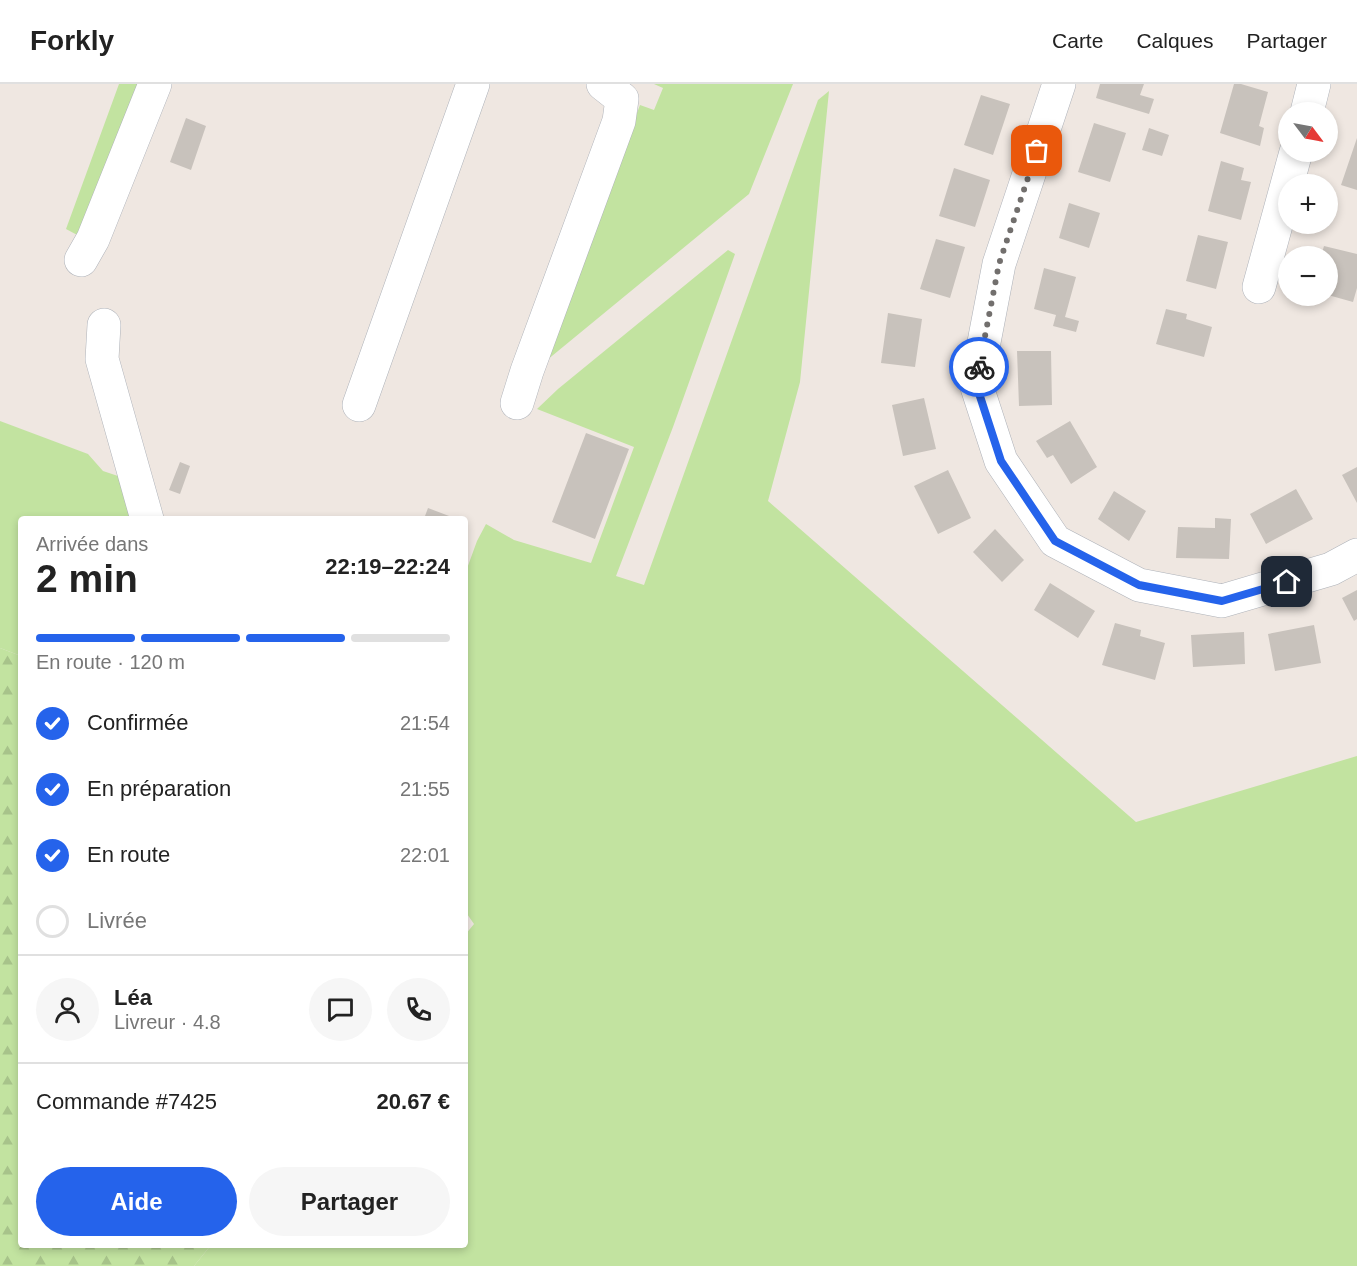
<!DOCTYPE html>
<html lang="fr">
<head>
<meta charset="utf-8">
<style>
	:root { --surface:#fff; --page:#f6f6f6; --text:#222; --muted:#767676; --line:#e0e0e0; --accent:#2563eb }
	body { margin:0; font-family:Arial,sans-serif; background:var(--page); color:var(--text); height:100vh; display:flex; flex-direction:column; font-size:22px; white-space:nowrap }
	* { box-sizing:border-box; margin:0 }
	p { font-size:20px; color:var(--muted) }
	.icon { flex:none; width:33px; height:33px; fill:none; stroke:currentColor; stroke-width:2; stroke-linecap:round; stroke-linejoin:round }
	.map { position:relative; flex:1; overflow:hidden }
	.sheet { position:absolute; left:18px; top:432px; width:450px; height:732px; display:flex; flex-direction:column; background:var(--surface); border-radius:6px; box-shadow:0 3px 9px #0003 }
	.sheet>* { flex:none }
	.needle { width:39px; rotate:122deg }
	.fabs { position:absolute; left:1278px; top:18px; display:grid; gap:12px }
	.fabs a { display:grid; place-items:center; width:60px; height:60px; border-radius:50%; background:var(--surface); box-shadow:0 3px 9px #0003; font-size:30px }
	.pin { position:absolute; display:grid; place-items:center; width:51px; height:51px; color:#fff; margin:-26px; border-radius:12px; box-shadow:0 3px 9px #0006 }
	.courier { position:absolute; display:grid; place-items:center; width:60px; height:60px; margin:-30px; border:4px solid #2563eb; border-radius:50%; background:#fff; color:#222; box-shadow:0 2px 8px #0007 }
	.summary em { font-style:normal; font-weight:800 }
	.summary div { display:flex; flex-direction:column-reverse }
	.summary { display:flex; align-items:center; justify-content:space-between; height:102px; padding:0 18px }
	h1 { font-size:39px; font-weight:800; line-height:45px }
	.bar { display:grid; grid-template-columns:repeat(4,1fr); gap:9px 6px; align-content:center; height:72px; padding:0 18px }
	.bar i { height:8px; border-radius:4px; background:var(--line) }
	.bar .active { background:var(--accent) }
	.bar p { grid-column:span 4 }
	.line { display:flex; align-items:center; gap:15px; padding:0 18px; border-top:2px solid var(--line) }
	.line div { flex:1 }
	.round { display:grid; place-items:center; flex:none; width:63px; height:63px; border-radius:32px; background:var(--page) }
	ol { padding:0 18px; list-style:none }
	li { display:flex; align-items:center; gap:18px; height:66px }
	li p { margin-inline-start:auto }
	li .icon { padding:6px; border-radius:50%; background:var(--accent); color:#fff; stroke-width:4 }
	li:last-child { color:var(--muted) }
	li i { width:33px; height:33px; border:3px solid var(--line); border-radius:50% }
	.cta { display:flex; gap:12px; margin-top:auto; padding:12px 18px }
	.cta a { flex:1; height:69px; border-radius:36px; background:var(--accent); color:#fff; font-size:24px; font-weight:800; line-height:69px; text-align:center }
	.cta a+a { background:var(--page); color:var(--text) }
	header { display:flex; align-items:center; gap:36px; box-sizing:border-box; height:84px; padding:0 30px; background:var(--surface); border-bottom:2px solid var(--line) }
	header strong { font-size:28px }
	nav { display:flex; gap:33px; margin-inline-start:auto; font-size:21px }
	.map>svg:first-child { display:block }
	.grass { fill:#c2e3a0 }
	.forest { fill:url(#forest-firs) }
	.building { fill:#c8c2bc }
	.lines { fill:none; stroke-linecap:round; stroke-linejoin:round }
	.minor-casing { stroke:#aeb2b9; stroke-width:34 }
	.minor { stroke:#fff; stroke-width:33 }
	.done { stroke:#726f6d; stroke-width:6; stroke-dasharray:0 10.8 }
	.route { stroke:#2563eb; stroke-width:8 }
</style>
</head>
<body>
<header>
<strong>Forkly</strong>
<nav><a>Carte</a><a>Calques</a><a>Partager</a></nav>
</header>
<div class="map">
<svg width="1357" height="1182" viewBox="0 0 1357 1182">
	<defs>
		<pattern id="forest-firs" width="22" height="20" patternUnits="userSpaceOnUse" patternTransform="scale(1.5)"><rect width="22" height="20" fill="#c2e3a0"/><path d="M5 1l3.5 6h-7zM16 11l3.5 6h-7z" fill="#a7c38a"/></pattern>
	</defs>
	<rect width="100%" height="100%" fill="#efe7e1"/>
	<path class="grass" d="M 119,0 L 145,0 L 81,153 L 66,145 Z
		M 654,0 L 793,0 L 749,110 L 541,281 L 640,21 L 654,26 L 663,4 Z
		M 829,7 L 800,298 L 768,417 L 1136,738 L 1357,672 L 1357,1182 L 194,1182 L 211,1161 L 465,1161 L 465,851 L 474,840 L 465,827 L 465,490 L 477,457 L 486,440 L 514,456 L 591,479 L 634,363 L 537,325 L 558,305 L 728,166 L 735,170 L 673,343 L 616,492 L 644,501 L 818,16 Z
		M 0,337 L 88,370 L 103,387 L 124,394 L 134,435 L 21,435 L 21,572 L 0,564 Z"/>
	<path class="forest" d="M 0,564 L 21,572 L 21,1161 L 211,1161 L 194,1182 L 0,1182 Z"/>
	<path class="building" d="M 1100,0 L 1144,0 L 1140,11 L 1154,15 L 1149,30 L 1096,14 Z
		M 1234,0 L 1241,0 L 1268,8 L 1259,42 L 1264,44 L 1260,62 L 1220,49 Z
		M 981,11 L 1010,20 L 993,71 L 964,61 Z
		M 186,34 L 206,42 L 191,86 L 170,78 Z
		M 1094,39 L 1126,49 L 1110,98 L 1078,88 Z
		M 1149,44 L 1169,51 L 1162,72 L 1142,66 Z
		M 1357,54 L 1357,106 L 1341,101 Z
		M 1221,77 L 1244,84 L 1241,96 L 1251,98 L 1241,136 L 1208,127 Z
		M 954,84 L 990,96 L 975,143 L 939,132 Z
		M 1069,119 L 1100,129 L 1089,164 L 1059,154 Z
		M 1198,151 L 1228,158 L 1216,205 L 1186,197 Z
		M 936,155 L 965,163 L 950,214 L 920,205 Z
		M 1324,162 L 1357,170 L 1357,204 L 1353,218 L 1328,211 L 1328,172 L 1321,172 Z
		M 1044,184 L 1076,193 L 1065,233 L 1079,237 L 1076,248 L 1053,242 L 1056,231 L 1034,225 Z
		M 1166,225 L 1187,230 L 1186,235 L 1212,243 L 1204,273 L 1156,260 Z
		M 888,229 L 922,235 L 915,283 L 881,279 Z
		M 1017,267 L 1051,267 L 1052,321 L 1019,322 Z
		M 924,314 L 936,365 L 903,372 L 892,321 Z
		M 1070,337 L 1097,383 L 1071,400 L 1053,371 L 1047,374 L 1036,357 Z
		M 586,349 L 629,365 L 595,455 L 552,438 Z
		M 180,378 L 190,382 L 180,410 L 169,406 Z
		M 1357,383 L 1357,419 L 1342,391 Z
		M 948,386 L 971,434 L 938,450 L 914,402 Z
		M 1296,405 L 1313,435 L 1266,460 L 1250,430 Z
		M 1114,407 L 1146,427 L 1129,457 L 1098,435 Z
		M 428,424 L 457,435 L 432,435 L 425,432 Z
		M 1215,434 L 1231,435 L 1229,475 L 1176,474 L 1178,443 L 1215,444 Z
		M 995,445 L 1024,476 L 1002,498 L 973,468 Z
		M 1050,499 L 1095,527 L 1078,554 L 1034,526 Z
		M 1357,506 L 1357,535 L 1354,537 L 1342,514 Z
		M 1115,539 L 1141,546 L 1140,552 L 1165,559 L 1155,596 L 1102,581 Z
		M 1314,541 L 1321,579 L 1275,587 L 1268,550 Z
		M 1244,548 L 1245,580 L 1193,583 L 1191,551 Z"/>
	<g class="lines">
		<defs>
			<path id="minor" d="M 1059,0 L 999,180 L 976,300 L 1001,377 L 1055,457 L 1139,501 L 1222,517 L 1331,485 L 1357,471
				M 1307,28 L 1314,0
				M 81,176 L 93,155 L 155,0
				M 1259,203 L 1296,68
				M 104,241 L 102,275 L 147,435
				M 517,319 L 527,287 L 619,37 L 622,15 L 603,0
				M 359,321 L 473,0"/>
		</defs>
		<use href="#minor" class="minor-casing"/>
		<use href="#minor" class="minor"/>
	</g>
	<g class="lines">
		<path class="done" d="M 979,283 L 999,180 L 1037,67"/>
		<path class="route" d="M 979,283 L 976,300 L 1001,377 L 1055,457 L 1139,501 L 1222,517 L 1287,498"/>
	</g>
</svg>
<div class="fabs">
<a><svg class="needle" viewBox="-14 -14 28 28"><path d="M0-13l5 13h-10z" fill="#e53935"/><path d="M0 13l5-13h-10z" fill="#767676"/></svg></a>
<a>+</a>
<a>−</a>
</div>
<div class="pin" style="left:1037px;top:67px;background:#ea580c"><svg class="icon" aria-label="bag" viewBox="0 0 24 24"><path d="M5 8h14l-1 12H6zM9 8a3 3 0 0 1 6 0"/></svg></div>
<div class="pin" style="left:1287px;top:498px;background:#1f2937"><svg class="icon" aria-label="home" viewBox="0 0 24 24"><path d="M3 11l9-7 9 7M6 9v11h12V9"/></svg></div>
<div class="courier" style="left:979px;top:283px"><svg class="icon" aria-label="bike" viewBox="0 0 24 24"><circle cx="6" cy="16" r="4"/><circle cx="18" cy="16" r="4"/><path d="M6 16l4-8h5l3 8M10 8l3 8H6M13 5h3"/></svg></div>
<section class="sheet">
<div class="summary"><div><h1>2 min</h1><p>Arrivée dans</p></div><em>22:19–22:24</em></div>
<div class="bar"><i class="active"></i><i class="active"></i><i class="active"></i><i></i><p>En route · 120 m</p></div>
<ol>
<li><svg class="icon" aria-label="check" viewBox="0 0 24 24"><path d="M5 12l5 5 9-10"/></svg>Confirmée<p>21:54</p></li>
<li><svg class="icon" aria-label="check" viewBox="0 0 24 24"><path d="M5 12l5 5 9-10"/></svg>En préparation<p>21:55</p></li>
<li><svg class="icon" aria-label="check" viewBox="0 0 24 24"><path d="M5 12l5 5 9-10"/></svg>En route<p>22:01</p></li>
<li><i></i>Livrée</li>
</ol>
<div class="line" style="height:108px"><a class="round"><svg class="icon" aria-label="person" viewBox="0 0 24 24"><circle cx="12" cy="8" r="4"/><path d="M4 21q1-7 8-7t8 7"/></svg></a><div><b>Léa</b><p>Livreur · 4.8</p></div><a class="round"><svg class="icon" aria-label="chat" viewBox="0 0 24 24"><path d="M4 5h16v11H9l-5 4z"/></svg></a><a class="round"><svg class="icon" aria-label="phone" viewBox="0 0 24 24"><path d="M5 4h4l2 5-3 2q2 4 5 5l2-3 5 2v4C11 20 4 13 5 4z"/></svg></a></div>
<div class="line" style="height:78px"><div>Commande #7425</div><b>20.67 €</b></div>
<div class="cta"><a>Aide</a><a>Partager</a></div>
</section>
</div>
</body>
</html>
